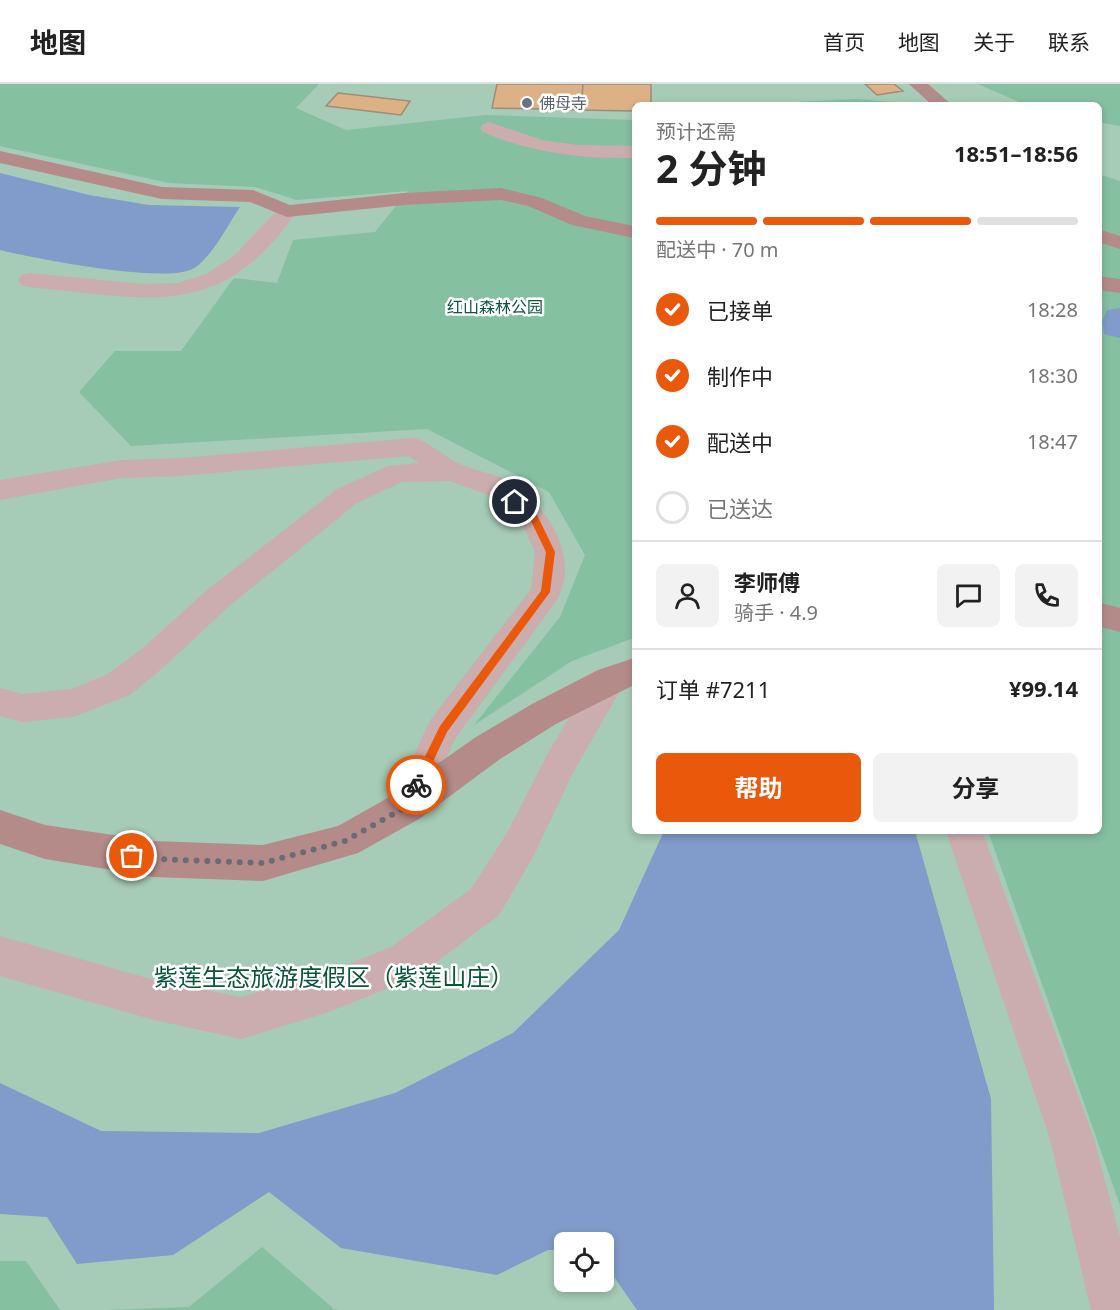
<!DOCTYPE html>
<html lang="zh">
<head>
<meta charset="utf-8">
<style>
	:root { --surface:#fff; --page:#f2f2f2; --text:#222; --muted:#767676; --line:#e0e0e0; --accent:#ea580c }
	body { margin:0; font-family:"Noto Sans","Noto Sans SC",sans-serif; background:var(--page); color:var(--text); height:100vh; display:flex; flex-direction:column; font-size:22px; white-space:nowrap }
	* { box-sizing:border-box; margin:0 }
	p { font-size:20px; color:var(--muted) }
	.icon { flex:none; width:33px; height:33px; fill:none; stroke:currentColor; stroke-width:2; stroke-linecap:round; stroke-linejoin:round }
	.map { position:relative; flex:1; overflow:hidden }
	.panel { position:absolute; left:632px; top:18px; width:470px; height:732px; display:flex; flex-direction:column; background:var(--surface); border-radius:9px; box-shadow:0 3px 9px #0003 }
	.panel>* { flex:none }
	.tools { position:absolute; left:554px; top:1148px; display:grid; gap:12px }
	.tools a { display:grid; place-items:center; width:60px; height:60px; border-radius:9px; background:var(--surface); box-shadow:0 3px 9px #0003; font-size:30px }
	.pin { position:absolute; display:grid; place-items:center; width:51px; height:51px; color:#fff; margin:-26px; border:3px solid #fff; border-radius:50%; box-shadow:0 2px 6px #0007 }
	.courier { position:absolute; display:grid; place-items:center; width:60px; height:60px; margin:-30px; border:4px solid #ea580c; border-radius:50%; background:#fff; color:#222; box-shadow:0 2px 8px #0007 }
	.headline em { font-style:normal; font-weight:700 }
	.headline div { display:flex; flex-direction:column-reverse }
	.headline { display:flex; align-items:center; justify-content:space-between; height:102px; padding:0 24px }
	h1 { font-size:39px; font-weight:700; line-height:45px }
	.bar { display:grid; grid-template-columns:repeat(4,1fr); gap:9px 6px; align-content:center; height:72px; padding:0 24px }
	.bar i { height:8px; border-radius:4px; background:var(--line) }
	.bar .active { background:var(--accent) }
	.bar p { grid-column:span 4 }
	.line { display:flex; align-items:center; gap:15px; padding:0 24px; border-top:2px solid var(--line) }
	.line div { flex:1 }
	.round { display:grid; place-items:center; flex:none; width:63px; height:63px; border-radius:9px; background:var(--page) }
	ol { padding:0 24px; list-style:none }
	li { display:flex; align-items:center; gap:18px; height:66px }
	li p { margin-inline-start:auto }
	li .icon { padding:6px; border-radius:50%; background:var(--accent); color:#fff; stroke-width:4 }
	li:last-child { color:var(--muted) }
	li i { width:33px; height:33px; border:3px solid var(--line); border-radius:50% }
	.primary-button { display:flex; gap:12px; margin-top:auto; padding:12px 24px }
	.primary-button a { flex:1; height:69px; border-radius:9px; background:var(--accent); color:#fff; font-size:24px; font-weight:700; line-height:69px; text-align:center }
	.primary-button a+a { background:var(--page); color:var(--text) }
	header { display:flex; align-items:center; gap:36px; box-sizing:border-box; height:84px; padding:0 30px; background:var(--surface); border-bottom:2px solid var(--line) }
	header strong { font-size:28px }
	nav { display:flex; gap:33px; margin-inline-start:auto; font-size:21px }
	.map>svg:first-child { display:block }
	.green { fill:#a6cbb6; fill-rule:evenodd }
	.forest { fill:#85c0a1 }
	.water { fill:#819bca }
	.building { fill:#ddb186; stroke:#9e8b78; stroke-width:1.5 }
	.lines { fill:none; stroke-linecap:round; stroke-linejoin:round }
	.street { fill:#cbadad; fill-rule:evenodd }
	.secondary { fill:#b58b8a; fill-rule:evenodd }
	.route { fill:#ea580c }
	.done { stroke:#6c6b74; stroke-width:6; stroke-dasharray:0 10.8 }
	.worship-dot { fill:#6b7280; stroke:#fff; stroke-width:2 }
	.labels { text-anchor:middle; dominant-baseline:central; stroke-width:5; stroke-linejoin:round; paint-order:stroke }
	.far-worship-label { font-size:16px; fill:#5b616d; stroke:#fff; text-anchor:start }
	.far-park-label { font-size:16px; fill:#0b5639; stroke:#fff }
	.near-park-label { font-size:24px; fill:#0b5639; stroke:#fff }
</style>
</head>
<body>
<header>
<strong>地图</strong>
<nav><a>首页</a><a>地图</a><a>关于</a><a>联系</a></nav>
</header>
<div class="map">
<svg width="1120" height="1226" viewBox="0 0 1120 1226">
	<rect width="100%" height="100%" fill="#f4f2fd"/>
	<path class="green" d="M 0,0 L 1120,0 L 1120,1226 L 0,1226 ZM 634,21 L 1098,21 L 1098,747 L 634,747 ZM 564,1158 L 603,1158 L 603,1197 L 564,1197 Z"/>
	<path class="forest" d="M 0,0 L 319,0 L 296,24 L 346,46 L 486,31 L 634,36 L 634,554 L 572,577 L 474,641 L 560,533 L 585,471 L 549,408 L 427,345 L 131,362 L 79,308 L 115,267 L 181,267 L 234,194 L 277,199 L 293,156 L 375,148 L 408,107 L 297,116 L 255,103 L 169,99 L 0,62 Z
		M 978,0 L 1120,0 L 1120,42 L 1098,38 L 1098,21 L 1026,21 Z
		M 855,15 L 930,21 L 740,21 Z
		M 1098,90 L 1120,97 L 1120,1121 L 988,747 L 1098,747 Z
		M 262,1163 L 334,1225 L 340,1226 L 105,1226 L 189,1223 Z
		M 0,1177 L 26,1177 L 60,1226 L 0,1226 Z"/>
	<path class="water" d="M 0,89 L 89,111 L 149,121 L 240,123 C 227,142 215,168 196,183 C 172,202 33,174 0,166 Z
		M 1120,224 L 1120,254 L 1104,250 L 1102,238 L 1107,226 Z
		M 664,747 L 915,747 L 991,1015 L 994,1226 L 637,1226 L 603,1177 L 603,1158 L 564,1158 L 564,1166 L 548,1166 L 497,1191 L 341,1164 L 269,1108 L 173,1171 L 77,1180 L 47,1133 L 0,1130 L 0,999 L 101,1047 L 259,1049 L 395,1009 L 513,949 L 619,846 Z"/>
	<path class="building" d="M 497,0 L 583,0 L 581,26 L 492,24 Z
		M 583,0 L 651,0 L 651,21 L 634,21 L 634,27 L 581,26 Z
		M 865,0 L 894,0 L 903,7 L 877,11 Z
		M 338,9 L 410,17 L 401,31 L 326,22 Z"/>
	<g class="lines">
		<path class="street" d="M 489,38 L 542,56 L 578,61 L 634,62 L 634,74 C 582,75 531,69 483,48 L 480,44 L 483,40 Z
			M 287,121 L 294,123 L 297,127 C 220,239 147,214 29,203 L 21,201 L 18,196 L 21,191 L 29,189 L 143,200 L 178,199 L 206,190 L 234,172 L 280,123 Z
			M 414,354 C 432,359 445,374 462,381 C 476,387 493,389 506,396 C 546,419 581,471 557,516 L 455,655 L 419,735 L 406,739 L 393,735 L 388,723 L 431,635 L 531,505 L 535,468 L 522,439 L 486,410 L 449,397 L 402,398 L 357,419 L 229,522 L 165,582 L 130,611 L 73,633 L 23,638 L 0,632 L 0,604 L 23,610 L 71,605 L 106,591 L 143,564 L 207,506 L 337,405 L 388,382 L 419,379 L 409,372 L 180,392 L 122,394 L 0,416 L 0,396 L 122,376 L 180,374 Z
			M 610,582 L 622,586 L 626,596 L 573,689 L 533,773 L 499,831 L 418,892 L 329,928 L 241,955 L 154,936 L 0,892 L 0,852 L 154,896 L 241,913 L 329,888 L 391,863 L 471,805 L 507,749 L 549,667 L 598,586 Z
			M 946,747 L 982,747 L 1094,1055 L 1120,1153 L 1120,1226 L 1091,1226 L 1050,1055 Z"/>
		<path class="secondary" d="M 909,0 L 928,0 L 952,21 L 932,21 Z
			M 0,67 L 162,103 L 253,106 L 290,121 L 404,109 L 501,104 L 542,114 L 585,132 L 634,142 L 634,154 L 572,141 L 528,122 L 501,116 L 404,121 L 287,133 L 250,118 L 162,115 L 0,79 Z
			M 1098,145 L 1120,152 L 1120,165 L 1098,158 Z
			M 1098,192 L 1120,195 L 1120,209 L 1098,206 Z
			M 1098,518 L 1120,524 L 1120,548 L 1098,542 Z
			M 634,574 L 634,601 L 556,640 L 500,675 L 419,735 L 358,769 L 263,797 L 154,793 L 45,775 L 0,760 L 0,726 L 45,741 L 154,757 L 263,761 L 338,742 L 393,711 L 476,653 L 532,620 L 598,586 Z"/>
	</g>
	<path class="route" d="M 515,415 L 537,431 L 555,468 L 550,508 L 447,648 L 420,705 L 416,706 L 411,701 L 440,642 L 541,507 L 546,468 L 530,435 L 512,420 L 511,418 Z"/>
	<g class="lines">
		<path class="done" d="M 132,772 L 154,775 L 263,779 L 345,757 L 406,723 L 416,701"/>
	</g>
	<circle class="worship-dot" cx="527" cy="19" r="6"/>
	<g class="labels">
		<g class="far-worship-label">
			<text x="539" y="19">佛母寺</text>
		</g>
		<g class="far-park-label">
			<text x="495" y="223">红山森林公园</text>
		</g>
		<g class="near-park-label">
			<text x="334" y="892">紫莲生态旅游度假区（紫莲山庄）</text>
		</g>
	</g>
</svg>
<div class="tools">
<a><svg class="icon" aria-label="locate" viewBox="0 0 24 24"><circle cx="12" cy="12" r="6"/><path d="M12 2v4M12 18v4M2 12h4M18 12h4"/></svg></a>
</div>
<div class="pin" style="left:132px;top:772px;background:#ea580c"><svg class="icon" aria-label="bag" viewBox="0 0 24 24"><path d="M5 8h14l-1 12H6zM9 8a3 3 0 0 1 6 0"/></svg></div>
<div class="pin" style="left:515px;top:418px;background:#1f2937"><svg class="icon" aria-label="home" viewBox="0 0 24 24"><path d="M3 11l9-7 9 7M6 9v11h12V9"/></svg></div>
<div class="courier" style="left:416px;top:701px"><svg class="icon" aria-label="bike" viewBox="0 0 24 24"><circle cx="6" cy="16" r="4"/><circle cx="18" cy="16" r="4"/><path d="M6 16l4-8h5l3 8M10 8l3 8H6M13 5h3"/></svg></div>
<section class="panel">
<div class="headline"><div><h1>2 分钟</h1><p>预计还需</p></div><em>18:51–18:56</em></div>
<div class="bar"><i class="active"></i><i class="active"></i><i class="active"></i><i></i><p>配送中 · 70 m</p></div>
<ol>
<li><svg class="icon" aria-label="check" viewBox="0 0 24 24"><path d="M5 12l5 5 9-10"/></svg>已接单<p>18:28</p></li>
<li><svg class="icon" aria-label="check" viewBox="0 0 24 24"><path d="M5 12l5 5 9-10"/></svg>制作中<p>18:30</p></li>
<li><svg class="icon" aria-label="check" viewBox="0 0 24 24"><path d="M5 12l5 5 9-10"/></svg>配送中<p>18:47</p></li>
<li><i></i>已送达</li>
</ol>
<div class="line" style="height:108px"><a class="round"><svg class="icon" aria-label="person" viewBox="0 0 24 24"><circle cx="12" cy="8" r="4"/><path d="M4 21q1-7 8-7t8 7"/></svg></a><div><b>李师傅</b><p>骑手 · 4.9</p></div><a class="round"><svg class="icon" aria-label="chat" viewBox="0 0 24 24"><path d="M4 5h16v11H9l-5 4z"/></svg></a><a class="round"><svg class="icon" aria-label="phone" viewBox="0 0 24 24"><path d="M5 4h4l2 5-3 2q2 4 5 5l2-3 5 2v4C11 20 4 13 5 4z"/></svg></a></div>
<div class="line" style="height:78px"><div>订单 #7211</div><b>¥99.14</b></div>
<div class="primary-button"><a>帮助</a><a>分享</a></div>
</section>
</div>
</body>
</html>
